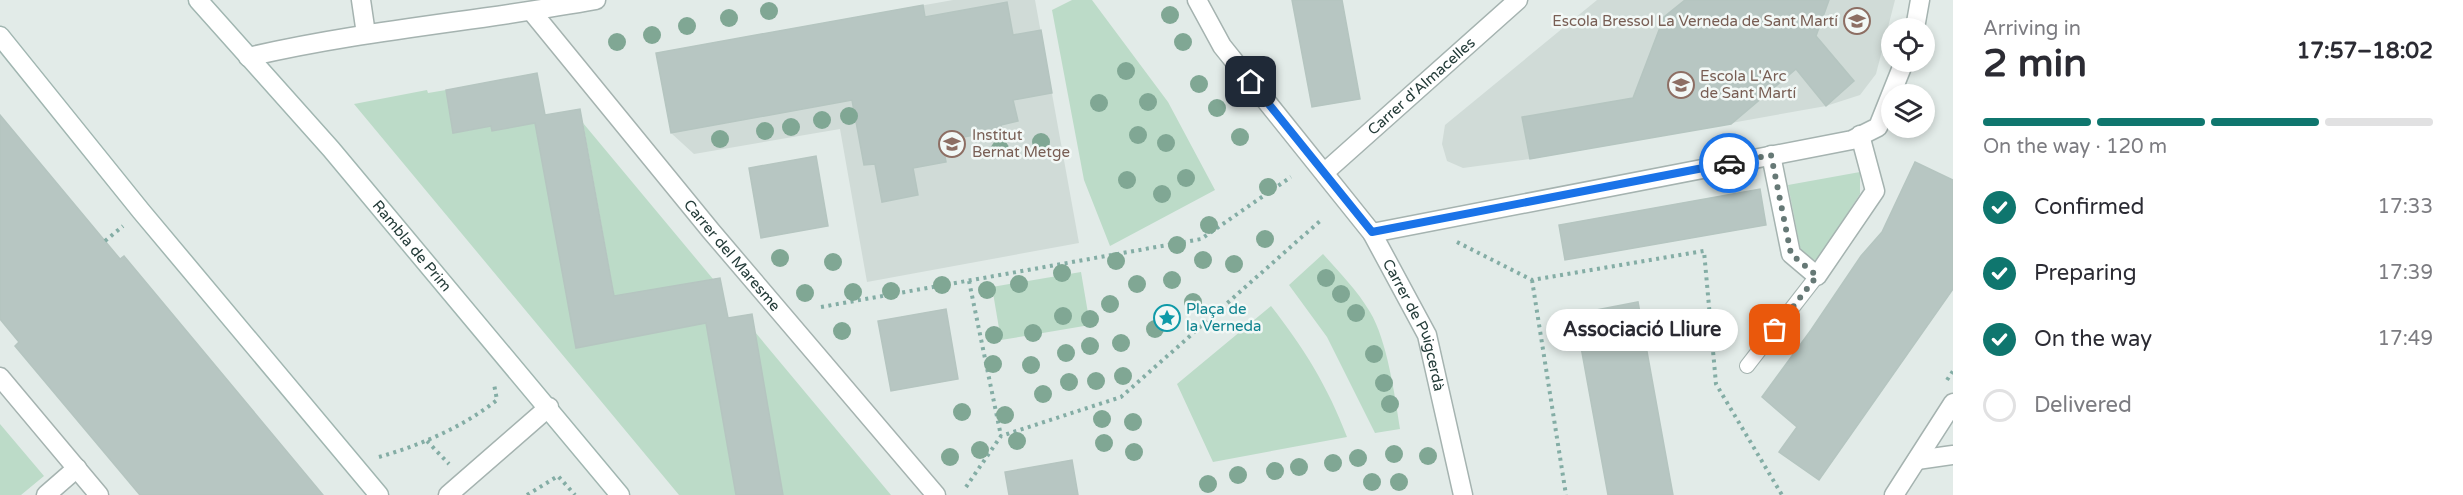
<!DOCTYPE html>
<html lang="en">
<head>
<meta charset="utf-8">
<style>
	:root { --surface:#fff; --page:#f2f2f3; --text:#2b2b33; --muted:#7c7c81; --line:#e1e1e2; --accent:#0f766e }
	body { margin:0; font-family:"Varela Round",sans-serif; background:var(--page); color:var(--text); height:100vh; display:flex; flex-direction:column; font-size:22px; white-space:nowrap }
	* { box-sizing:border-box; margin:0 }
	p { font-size:20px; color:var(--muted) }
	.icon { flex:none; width:33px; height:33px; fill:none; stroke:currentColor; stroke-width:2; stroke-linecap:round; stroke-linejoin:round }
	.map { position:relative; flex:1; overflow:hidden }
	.panel { display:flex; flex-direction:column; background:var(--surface); width:510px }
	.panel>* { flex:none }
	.tools { position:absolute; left:1881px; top:18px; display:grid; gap:12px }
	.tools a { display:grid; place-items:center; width:54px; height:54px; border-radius:50%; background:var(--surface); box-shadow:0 3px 9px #0003; font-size:30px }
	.pin { position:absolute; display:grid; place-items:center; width:51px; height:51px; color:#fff; margin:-26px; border-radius:12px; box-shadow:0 3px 9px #0006 }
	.courier { position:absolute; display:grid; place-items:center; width:60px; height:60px; margin:-30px; border:4px solid #1a73e8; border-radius:50%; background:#fff; color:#222; box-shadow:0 2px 8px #0007 }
	.bubble { position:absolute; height:42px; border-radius:21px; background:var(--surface); box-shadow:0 3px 9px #0003; font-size:20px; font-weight:800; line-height:42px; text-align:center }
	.overview em { font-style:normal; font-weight:800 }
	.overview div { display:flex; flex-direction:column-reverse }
	.overview { display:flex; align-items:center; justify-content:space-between; height:102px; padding:0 30px }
	h1 { font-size:39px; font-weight:800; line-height:45px }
	.bar { display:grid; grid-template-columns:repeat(4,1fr); gap:9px 6px; align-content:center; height:72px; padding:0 30px }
	.bar i { height:8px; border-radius:4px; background:var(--line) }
	.bar .selected { background:var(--accent) }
	.bar p { grid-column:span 4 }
	ol { padding:0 30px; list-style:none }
	li { display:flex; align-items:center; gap:18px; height:66px }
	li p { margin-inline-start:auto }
	li .icon { padding:6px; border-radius:50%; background:var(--accent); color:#fff; stroke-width:4 }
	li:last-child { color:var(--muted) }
	li i { width:33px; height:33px; border:3px solid var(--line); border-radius:50% }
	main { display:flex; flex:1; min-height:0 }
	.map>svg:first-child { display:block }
	.built { fill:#d0dbd7 }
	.green { fill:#bcdbc8 }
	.building { fill:#b7c6c2; stroke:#b5c5c0; stroke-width:1.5 }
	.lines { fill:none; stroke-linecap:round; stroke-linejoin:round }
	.service-casing { stroke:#a5b3b0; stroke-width:16 }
	.minor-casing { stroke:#a5b3b0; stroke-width:21 }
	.tertiary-casing { stroke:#a5b3b0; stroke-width:21 }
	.secondary-casing { stroke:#a1b6b1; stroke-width:21 }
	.path { stroke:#84ada5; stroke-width:4; stroke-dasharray:3 4.5; stroke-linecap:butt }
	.service { stroke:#fff; stroke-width:14 }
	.minor { stroke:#fff; stroke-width:18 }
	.tertiary { stroke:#fff; stroke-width:18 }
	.secondary { stroke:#fff; stroke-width:18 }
	.tree { fill:#80a794 }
	.done { stroke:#667976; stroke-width:6; stroke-dasharray:0 10.8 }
	.route { stroke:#1a73e8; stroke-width:8 }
	.labels { text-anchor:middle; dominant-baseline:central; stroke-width:5; stroke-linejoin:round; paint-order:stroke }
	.education-label { font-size:15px; fill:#785e54; stroke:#f2f8f6; text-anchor:start }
	.street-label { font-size:15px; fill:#233b38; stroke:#f2f8f6 }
	.culture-label { font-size:15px; fill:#0d838f; stroke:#f2f8f6; text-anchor:start }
</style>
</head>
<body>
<main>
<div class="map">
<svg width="1953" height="495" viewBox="0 0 1953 495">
	<rect width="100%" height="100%" fill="#e2ebe8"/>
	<path class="built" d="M 953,0 L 1035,0 L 1079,243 L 867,282 L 840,129 L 694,154 L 671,133 L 656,53 Z
		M 1597,0 L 1895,0 L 1876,74 L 1860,95 L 1826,106 L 1530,159 L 1463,168 L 1447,161 L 1442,144 L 1445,125 Z"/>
	<path class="green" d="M 1072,0 L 1092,0 L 1168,102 L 1215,190 L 1110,246 L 1084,180 L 1052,10 Z
		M 427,90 L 428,93 L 446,90 L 454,133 L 491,126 L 493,131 L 508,128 L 507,122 L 535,119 L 576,348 L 622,339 L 583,123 L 713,279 L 629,294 L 637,336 L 706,323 L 736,495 L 679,495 L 354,104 Z
		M 1860,172 L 1860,194 L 1819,257 L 1815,260 L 1802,257 L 1788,185 Z
		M 1323,254 C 1340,273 1357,290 1370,312 C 1387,340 1395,396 1400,429 L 1375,433 L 1327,337 L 1289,285 Z
		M 1081,272 L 1090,325 L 1001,340 L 992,287 Z
		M 1271,306 C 1304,348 1328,387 1347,437 L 1213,462 L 1177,384 Z
		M 755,332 L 891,495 L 783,495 Z
		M 0,424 L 44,476 L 21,495 L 0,495 Z"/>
	<path class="building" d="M 1292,0 L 1342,0 L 1360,99 L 1312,107 Z
		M 1685,0 L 1829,0 L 1816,36 L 1854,81 L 1826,106 L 1796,69 L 1731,124 L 1530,159 L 1522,117 L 1633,98 L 1664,17 Z
		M 1007,2 L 1013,35 L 1041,30 L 1052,93 L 1013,100 L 1018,121 L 1001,125 L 1002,130 L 942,141 L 946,162 L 913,168 L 918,195 L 882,202 L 875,164 L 864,165 L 852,100 L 671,133 L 656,53 L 923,5 L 925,17 Z
		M 537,73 L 545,115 L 580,109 L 614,296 L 720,278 L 728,318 L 752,314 L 783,495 L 736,495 L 706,323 L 576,348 L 535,123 L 492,131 L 491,126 L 453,133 L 446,90 Z
		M 0,115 L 120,259 L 124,256 L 323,495 L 140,495 L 15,346 L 19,342 L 0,319 Z
		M 816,156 L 828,226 L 761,238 L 749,168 Z
		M 1915,162 L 1953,180 L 1953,289 L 1819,480 L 1779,452 L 1797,427 L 1762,397 L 1811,330 L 1861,256 L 1882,232 Z
		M 1760,189 L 1766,225 L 1565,260 L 1559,225 Z
		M 1638,302 L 1673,495 L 1608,495 L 1575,314 Z
		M 946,309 L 958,379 L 891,391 L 878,321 Z
		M 1072,460 L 1078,495 L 1009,495 L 1005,472 Z"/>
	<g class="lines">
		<defs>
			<path id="service" d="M 1747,366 L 1817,276"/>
			<g id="minor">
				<path d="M 361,0 L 366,34"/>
				<path id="s1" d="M 1197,0 L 1222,46 L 1372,233 L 1427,335 L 1463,495"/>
				<path id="s2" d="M 532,12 L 711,231 L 936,495"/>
				<path d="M 1915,28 L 1920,0"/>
				<path d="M 248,57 C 363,30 481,21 596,0"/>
				<path d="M 1771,155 L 1791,254 L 1817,276 L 1875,191 L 1860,135"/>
				<path id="s3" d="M 1325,172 L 1518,0"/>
				<path d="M 1372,233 L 1852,140 L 1878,127 L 1904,62"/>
				<path d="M 0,377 L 99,495"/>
				<path d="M 1917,460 L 1953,455"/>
				<path d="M 46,495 L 77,468"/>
				<path d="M 448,495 L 549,407"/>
			</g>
			<path id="tertiary" d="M 1894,495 L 1953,403"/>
			<g id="secondary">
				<path id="s4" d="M 198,0 L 331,149 L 620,495"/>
				<path d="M 0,36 L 141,211 L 379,495"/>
			</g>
		</defs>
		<use href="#service" class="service-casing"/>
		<use href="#minor" class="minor-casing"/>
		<use href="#tertiary" class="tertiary-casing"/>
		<use href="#secondary" class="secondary-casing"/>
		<path class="path" d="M 105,241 L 123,226
			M 1457,242 L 1532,280 L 1704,251 L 1716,384 L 1782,495
			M 1532,280 L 1566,495
			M 969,281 L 1001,436
			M 821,307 L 1201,239 L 1291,177
			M 1947,380 L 1953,371
			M 427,441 L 449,464
			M 379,457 C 421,445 463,427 497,400 L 494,384
			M 966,487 L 1001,436 L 1121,397 L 1320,221
			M 527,495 L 558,476 L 575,495"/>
		<use href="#service" class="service"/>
		<use href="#minor" class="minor"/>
		<use href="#tertiary" class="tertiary"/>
		<use href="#secondary" class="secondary"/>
	</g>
	<g class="tree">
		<circle cx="769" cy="11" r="9"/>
		<circle cx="1170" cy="15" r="9"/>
		<circle cx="729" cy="18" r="9"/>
		<circle cx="687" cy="26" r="9"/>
		<circle cx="652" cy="35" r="9"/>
		<circle cx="617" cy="42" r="9"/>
		<circle cx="1183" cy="42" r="9"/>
		<circle cx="1126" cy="71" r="9"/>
		<circle cx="1199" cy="84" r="9"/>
		<circle cx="1148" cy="102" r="9"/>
		<circle cx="1099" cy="103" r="9"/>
		<circle cx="1217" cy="108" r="9"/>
		<circle cx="849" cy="116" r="9"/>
		<circle cx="822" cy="120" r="9"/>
		<circle cx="791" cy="127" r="9"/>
		<circle cx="765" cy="131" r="9"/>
		<circle cx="1138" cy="135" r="9"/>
		<circle cx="1240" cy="137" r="9"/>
		<circle cx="720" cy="139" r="9"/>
		<circle cx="1041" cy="142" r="9"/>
		<circle cx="1166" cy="143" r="9"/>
		<circle cx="1000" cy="149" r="9"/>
		<circle cx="1186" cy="178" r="9"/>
		<circle cx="1127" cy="180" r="9"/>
		<circle cx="1268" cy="187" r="9"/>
		<circle cx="1162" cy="194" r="9"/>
		<circle cx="1209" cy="225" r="9"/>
		<circle cx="1265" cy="239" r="9"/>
		<circle cx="1177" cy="245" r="9"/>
		<circle cx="780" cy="258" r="9"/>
		<circle cx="1203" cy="260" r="9"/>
		<circle cx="1116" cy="261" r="9"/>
		<circle cx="833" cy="262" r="9"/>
		<circle cx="1234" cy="264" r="9"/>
		<circle cx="1062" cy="273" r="9"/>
		<circle cx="1326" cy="278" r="9"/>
		<circle cx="1172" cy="280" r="9"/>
		<circle cx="1019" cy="284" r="9"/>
		<circle cx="1137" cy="284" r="9"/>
		<circle cx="942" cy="285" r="9"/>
		<circle cx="987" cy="290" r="9"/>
		<circle cx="891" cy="291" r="9"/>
		<circle cx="853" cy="292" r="9"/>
		<circle cx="805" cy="293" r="9"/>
		<circle cx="1341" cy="294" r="9"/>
		<circle cx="1193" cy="302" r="9"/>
		<circle cx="1110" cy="304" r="9"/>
		<circle cx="1356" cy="313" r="9"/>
		<circle cx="1063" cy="316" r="9"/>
		<circle cx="1090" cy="319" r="9"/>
		<circle cx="1155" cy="329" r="9"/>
		<circle cx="842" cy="331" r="9"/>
		<circle cx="1033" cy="333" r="9"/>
		<circle cx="994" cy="335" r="9"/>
		<circle cx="1121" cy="343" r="9"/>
		<circle cx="1090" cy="346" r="9"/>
		<circle cx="1066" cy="353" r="9"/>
		<circle cx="1374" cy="354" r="9"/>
		<circle cx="993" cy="364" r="9"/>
		<circle cx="1031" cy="365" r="9"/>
		<circle cx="1123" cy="376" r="9"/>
		<circle cx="1096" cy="381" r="9"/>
		<circle cx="1069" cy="382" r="9"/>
		<circle cx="1384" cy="383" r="9"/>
		<circle cx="1043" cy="394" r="9"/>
		<circle cx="1390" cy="404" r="9"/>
		<circle cx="962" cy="412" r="9"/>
		<circle cx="1005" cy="415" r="9"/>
		<circle cx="1102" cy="419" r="9"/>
		<circle cx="1133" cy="422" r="9"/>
		<circle cx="1017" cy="441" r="9"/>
		<circle cx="1104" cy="443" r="9"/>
		<circle cx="980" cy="450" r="9"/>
		<circle cx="1134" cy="452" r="9"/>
		<circle cx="1394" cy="454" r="9"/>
		<circle cx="1428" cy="456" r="9"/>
		<circle cx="950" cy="457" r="9"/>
		<circle cx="1358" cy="458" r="9"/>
		<circle cx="1333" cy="463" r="9"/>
		<circle cx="1299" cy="467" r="9"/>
		<circle cx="1275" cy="471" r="9"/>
		<circle cx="1238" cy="475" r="9"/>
		<circle cx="1372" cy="482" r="9"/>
		<circle cx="1399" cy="482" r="9"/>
		<circle cx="1208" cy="484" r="9"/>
	</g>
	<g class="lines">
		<path class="done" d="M 1729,163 L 1771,155 L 1791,254 L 1817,276 L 1775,330"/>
		<path class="route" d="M 1251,82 L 1372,232 L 1729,163"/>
	</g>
	<defs>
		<symbol id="school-ring" viewBox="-11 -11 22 22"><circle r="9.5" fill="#f2f8f6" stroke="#8d6e63" stroke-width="1.5"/><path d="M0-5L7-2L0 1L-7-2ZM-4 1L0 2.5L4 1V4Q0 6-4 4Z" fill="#8d6e63"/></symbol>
		<symbol id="sight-ring" viewBox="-11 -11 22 22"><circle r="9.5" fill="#f2f8f6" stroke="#0f9aa8" stroke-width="1.5"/><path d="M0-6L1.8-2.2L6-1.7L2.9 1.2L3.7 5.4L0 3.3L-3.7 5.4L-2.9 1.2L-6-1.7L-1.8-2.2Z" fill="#0f9aa8"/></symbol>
	</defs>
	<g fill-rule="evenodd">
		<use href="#school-ring" x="1842" y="6" width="30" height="30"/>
		<use href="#school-ring" x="1666" y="70" width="30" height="30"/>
		<use href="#school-ring" x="937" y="129" width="30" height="30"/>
		<use href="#sight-ring" x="1152" y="303" width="30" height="30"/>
	</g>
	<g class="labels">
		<g class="education-label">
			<text x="1838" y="21" text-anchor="end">Escola Bressol La Verneda de Sant Martí</text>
			<text x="1700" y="76">Escola L'Arc<tspan x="1700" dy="17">de Sant Martí</tspan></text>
			<text x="972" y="135">Institut<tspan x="972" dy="17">Bernat Metge</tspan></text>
		</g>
		<g class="street-label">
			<text stroke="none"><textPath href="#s3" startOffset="129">Carrer d'Almacelles</textPath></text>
			<text stroke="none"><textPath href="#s4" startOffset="326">Rambla de Prim</textPath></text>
			<text stroke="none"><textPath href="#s2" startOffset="315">Carrer del Maresme</textPath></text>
			<text stroke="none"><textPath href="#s1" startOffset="394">Carrer de Puigcerdà</textPath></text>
		</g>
		<g class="culture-label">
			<text x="1186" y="309">Plaça de<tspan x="1186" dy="17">la Verneda</tspan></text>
		</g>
	</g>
</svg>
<div class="tools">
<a><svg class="icon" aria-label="locate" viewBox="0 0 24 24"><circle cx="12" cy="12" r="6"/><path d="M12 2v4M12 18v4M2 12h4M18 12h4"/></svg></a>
<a><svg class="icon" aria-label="layers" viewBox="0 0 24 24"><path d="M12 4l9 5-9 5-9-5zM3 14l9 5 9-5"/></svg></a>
</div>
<div class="pin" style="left:1775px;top:330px;background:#ea580c"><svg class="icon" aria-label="bag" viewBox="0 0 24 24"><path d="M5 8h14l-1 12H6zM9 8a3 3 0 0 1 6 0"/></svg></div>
<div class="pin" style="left:1251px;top:82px;background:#1f2937"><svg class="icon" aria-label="home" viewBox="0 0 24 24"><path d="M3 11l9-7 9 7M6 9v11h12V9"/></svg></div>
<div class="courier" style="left:1729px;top:163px"><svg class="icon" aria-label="car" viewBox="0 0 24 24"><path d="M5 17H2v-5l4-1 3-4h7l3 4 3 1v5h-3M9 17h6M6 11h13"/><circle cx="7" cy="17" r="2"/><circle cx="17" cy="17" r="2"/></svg></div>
<div class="bubble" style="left:1546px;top:309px;width:192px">Associació Lliure</div>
</div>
<section class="panel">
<div class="overview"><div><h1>2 min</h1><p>Arriving in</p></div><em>17:57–18:02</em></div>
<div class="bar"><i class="selected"></i><i class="selected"></i><i class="selected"></i><i></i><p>On the way · 120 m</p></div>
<ol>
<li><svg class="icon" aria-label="check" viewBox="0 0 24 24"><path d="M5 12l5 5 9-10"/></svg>Confirmed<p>17:33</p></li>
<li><svg class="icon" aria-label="check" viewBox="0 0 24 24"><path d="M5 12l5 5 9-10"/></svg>Preparing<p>17:39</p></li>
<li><svg class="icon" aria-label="check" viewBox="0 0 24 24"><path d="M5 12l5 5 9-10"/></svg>On the way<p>17:49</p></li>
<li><i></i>Delivered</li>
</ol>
</section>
</main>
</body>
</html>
